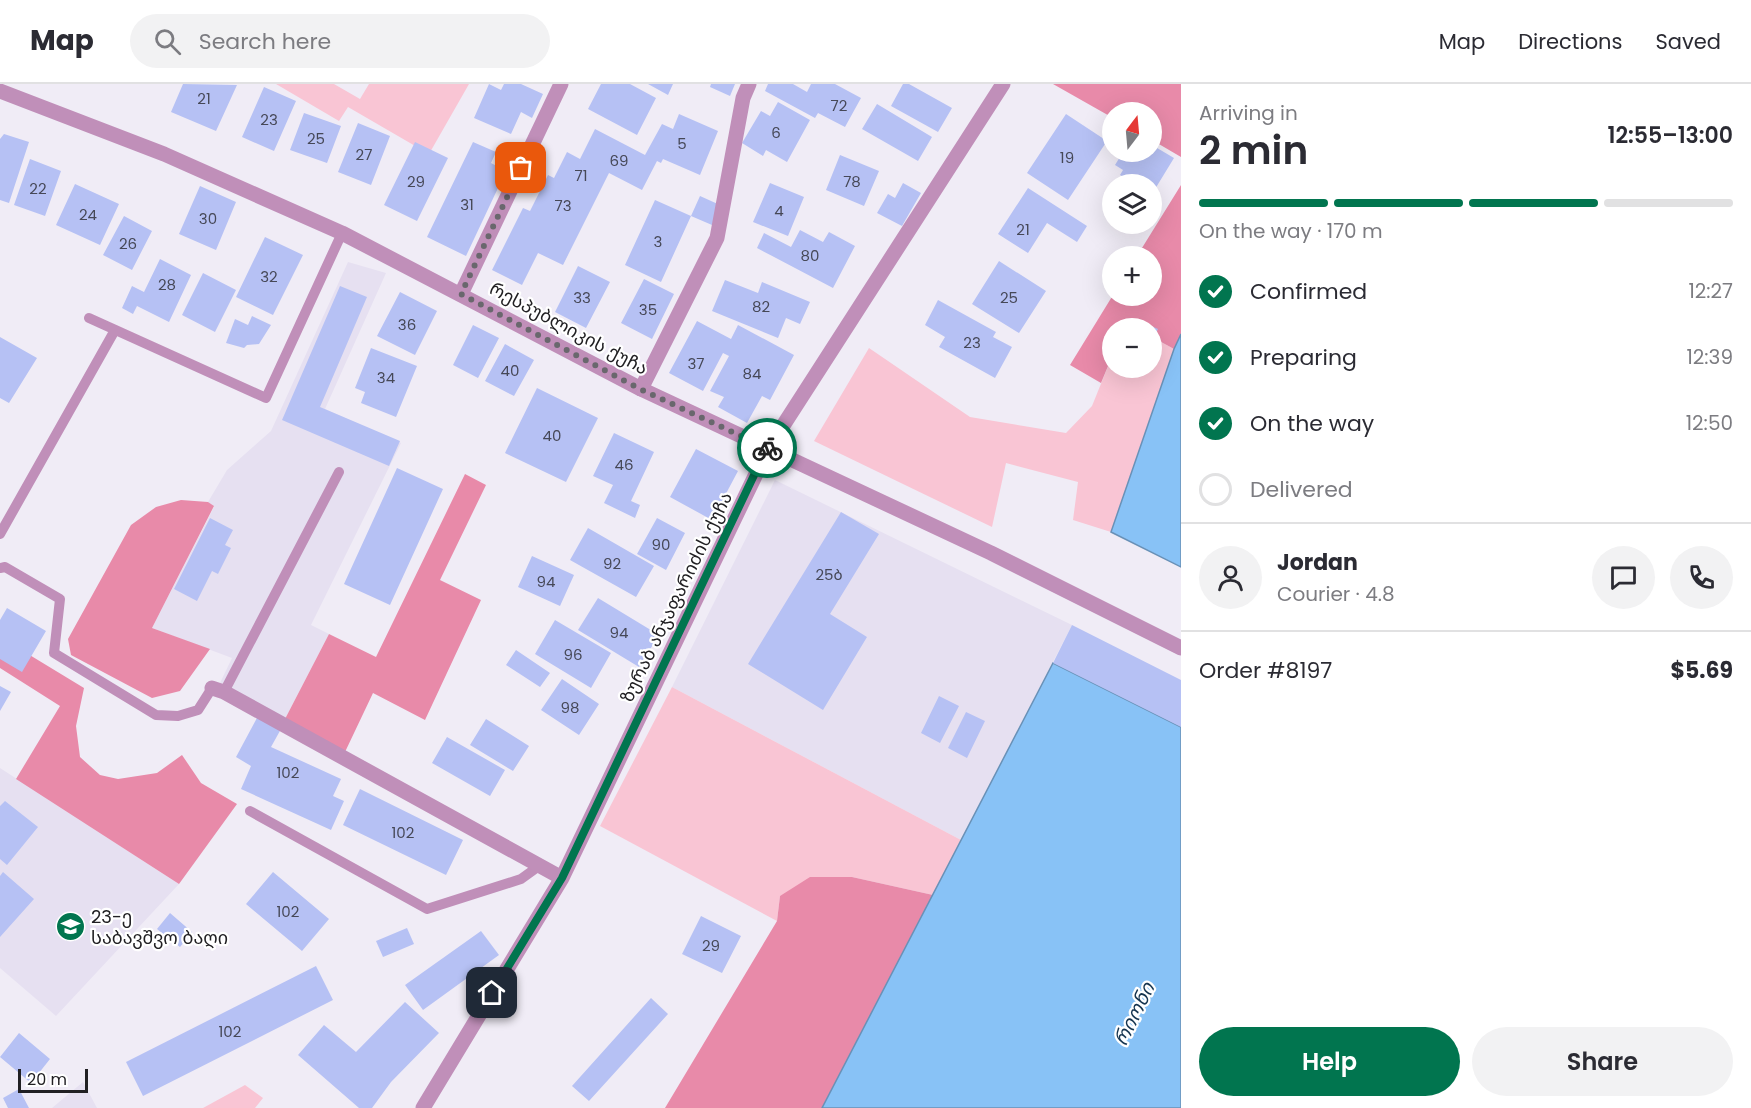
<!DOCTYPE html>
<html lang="en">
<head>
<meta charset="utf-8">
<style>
	:root { --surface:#fff; --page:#f2f2f3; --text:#2b2b33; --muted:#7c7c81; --line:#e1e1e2; --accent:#01754f }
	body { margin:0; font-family:Poppins,"Noto Sans Georgian",sans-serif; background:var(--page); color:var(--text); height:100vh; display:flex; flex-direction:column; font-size:22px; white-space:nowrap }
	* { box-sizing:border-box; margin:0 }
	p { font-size:20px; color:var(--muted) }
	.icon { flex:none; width:33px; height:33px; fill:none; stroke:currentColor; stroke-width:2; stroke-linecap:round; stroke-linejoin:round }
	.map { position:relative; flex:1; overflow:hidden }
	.drawer { display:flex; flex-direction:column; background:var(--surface); width:570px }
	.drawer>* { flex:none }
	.needle { width:39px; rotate:16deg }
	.tools { position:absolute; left:1102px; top:18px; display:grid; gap:12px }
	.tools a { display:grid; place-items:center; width:60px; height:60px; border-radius:50%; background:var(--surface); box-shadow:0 6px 24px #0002; font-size:30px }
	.scale { position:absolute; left:18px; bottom:15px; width:70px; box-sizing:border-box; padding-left:6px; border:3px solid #212023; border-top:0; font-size:16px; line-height:21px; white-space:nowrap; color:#212023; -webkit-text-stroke:4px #fff; paint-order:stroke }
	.pin { position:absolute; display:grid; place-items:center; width:51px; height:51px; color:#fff; margin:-26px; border-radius:12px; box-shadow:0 3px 9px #0006 }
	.courier { position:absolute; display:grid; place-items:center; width:60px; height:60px; margin:-30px; border:4px solid #01754f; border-radius:50%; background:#fff; color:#222; box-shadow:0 2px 8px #0007 }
	.overview em { font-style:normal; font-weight:600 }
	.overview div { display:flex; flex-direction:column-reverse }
	.overview { display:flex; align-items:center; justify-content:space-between; height:102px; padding:0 18px }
	h1 { font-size:39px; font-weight:600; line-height:45px }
	.bar { display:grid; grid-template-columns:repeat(4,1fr); gap:9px 6px; align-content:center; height:72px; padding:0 18px }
	.bar i { height:8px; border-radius:4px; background:var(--line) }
	.bar .selected { background:var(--accent) }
	.bar p { grid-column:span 4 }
	.line { display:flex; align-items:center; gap:15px; padding:0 18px; border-top:2px solid var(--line) }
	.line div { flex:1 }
	.round { display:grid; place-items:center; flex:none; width:63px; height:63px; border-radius:32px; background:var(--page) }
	ol { padding:0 18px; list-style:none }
	li { display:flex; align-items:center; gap:18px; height:66px }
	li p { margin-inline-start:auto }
	li .icon { padding:6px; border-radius:50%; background:var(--accent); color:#fff; stroke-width:4 }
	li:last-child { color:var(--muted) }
	li i { width:33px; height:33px; border:3px solid var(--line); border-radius:50% }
	.button { display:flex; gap:12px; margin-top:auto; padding:12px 18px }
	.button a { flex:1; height:69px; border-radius:36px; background:var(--accent); color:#fff; font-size:24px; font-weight:600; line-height:69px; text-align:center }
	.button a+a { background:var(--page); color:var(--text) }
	header { display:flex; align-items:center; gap:36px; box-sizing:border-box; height:84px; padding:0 30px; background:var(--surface); border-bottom:2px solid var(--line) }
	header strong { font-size:28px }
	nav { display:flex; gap:33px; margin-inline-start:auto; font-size:21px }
	.search { width:420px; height:54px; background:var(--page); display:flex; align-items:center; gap:15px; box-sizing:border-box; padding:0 21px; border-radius:33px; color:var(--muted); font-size:22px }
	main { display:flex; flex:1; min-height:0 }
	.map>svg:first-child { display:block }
	.built { fill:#e6e0f1 }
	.green { fill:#f9c5d4 }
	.forest { fill:#e88aa9 }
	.water { fill:#88c2f6; stroke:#6991b7; stroke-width:1.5 }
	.building { fill:#b6c1f4 }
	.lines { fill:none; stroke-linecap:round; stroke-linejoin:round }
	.service { stroke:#c08fb9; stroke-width:10 }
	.minor { stroke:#c08fb9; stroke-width:15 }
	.tertiary { stroke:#c08fb9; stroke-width:15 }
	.done { stroke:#69676d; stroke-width:6; stroke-dasharray:0 10.8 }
	.route { stroke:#01754f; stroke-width:8 }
	.labels { text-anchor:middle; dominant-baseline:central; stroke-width:4.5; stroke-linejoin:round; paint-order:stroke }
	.number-label { font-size:15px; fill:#464857 }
	.street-label { font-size:18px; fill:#212023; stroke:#fff }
	.poi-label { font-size:18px; fill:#212023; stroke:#fff; text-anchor:start }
	.water-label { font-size:20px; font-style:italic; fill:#15344f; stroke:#fff }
</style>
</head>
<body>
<header>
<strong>Map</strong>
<div class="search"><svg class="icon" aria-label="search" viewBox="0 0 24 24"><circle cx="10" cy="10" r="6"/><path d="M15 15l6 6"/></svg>Search here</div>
<nav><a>Map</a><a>Directions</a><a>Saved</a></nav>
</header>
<main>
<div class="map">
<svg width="1181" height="1024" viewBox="0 0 1181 1024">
	<rect width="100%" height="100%" fill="#f0ecf6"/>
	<path class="built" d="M 348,178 L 386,189 L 325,325 L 401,359 L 311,541 L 329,550 L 285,635 L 220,599 L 232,574 L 152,544 L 214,423 L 208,418 L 227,386 L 271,347 Z
		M 775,396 L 1072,541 L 961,756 L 672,603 Z
		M 0,684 L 179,800 L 56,932 L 0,884 Z
		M 83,998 L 97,1024 L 52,1024 Z"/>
	<path class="green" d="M 276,0 L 334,0 L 360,15 L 369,0 L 469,0 L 429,70 L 348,23 L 339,37 Z
		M 1152,253 L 1174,265 L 1111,448 L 1073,436 L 1078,398 L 1006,379 L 992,443 L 814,357 L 869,264 L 970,333 L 1066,349 L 1092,322 L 1113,270 L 1113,284 L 1152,284 Z
		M 672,603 L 961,756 L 933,811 L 852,793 L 780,812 L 777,837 L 600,742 Z
		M 245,1001 L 263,1014 L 255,1024 L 203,1024 Z"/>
	<path class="forest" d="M 1053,0 L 1181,0 L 1181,73 L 1152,56 L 1152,28 L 1113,28 L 1113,34 Z
		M 1181,101 L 1181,250 L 1174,265 L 1152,253 L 1152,244 L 1137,244 L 1126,239 L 1123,244 L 1113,244 L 1113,270 L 1101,299 L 1070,281 L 1113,211 L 1152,212 L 1152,172 L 1137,172 Z
		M 465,390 L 486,401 L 440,496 L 481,516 L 425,636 L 373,609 L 345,668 L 285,635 L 329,550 L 376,573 Z
		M 181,416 L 208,418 L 214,422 L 152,544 L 210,565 L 180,607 L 152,614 L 71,571 L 68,555 L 131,441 L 156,423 Z
		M 0,553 L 84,604 L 76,642 L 80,673 L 100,691 L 118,695 L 157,689 L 182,671 L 201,699 L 237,720 L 179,800 L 16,695 L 60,622 L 0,584 Z
		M 810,793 L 852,793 L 933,811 L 822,1024 L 665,1024 L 777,837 L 780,812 Z"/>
	<path class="water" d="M 1181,250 L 1181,483 L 1111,448 L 1174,265 Z
		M 1053,579 L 1181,643 L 1181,1024 L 822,1024 Z"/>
	<path class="building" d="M 183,0 L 237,1 L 216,47 L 171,28 Z
		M 489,0 L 501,6 L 504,0 L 521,0 L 543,10 L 532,34 L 521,28 L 511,50 L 474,34 Z
		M 601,0 L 630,0 L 656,14 L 637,51 L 588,25 Z
		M 648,0 L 673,0 L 668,11 Z
		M 711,0 L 735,0 L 730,12 L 710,3 Z
		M 768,0 L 793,0 L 807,8 L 811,0 L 835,0 L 861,14 L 845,43 L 818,29 L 815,34 L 765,7 Z
		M 903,0 L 909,0 L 952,24 L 938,48 L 891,22 Z
		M 264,3 L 296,17 L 274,67 L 242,53 Z
		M 778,18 L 810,36 L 787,78 L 766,66 L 763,72 L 742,59 L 761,27 L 770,32 Z
		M 877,20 L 932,53 L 918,77 L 862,45 Z
		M 304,29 L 341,42 L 327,79 L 290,66 Z
		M 679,30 L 718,47 L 700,91 L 663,75 L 661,79 L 657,77 L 642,106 L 609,89 L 563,181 L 538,169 L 522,201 L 492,186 L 523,124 L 530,127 L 548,91 L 554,94 L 567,68 L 580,75 L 595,45 L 645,71 L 662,40 L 673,45 Z
		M 1066,30 L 1107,57 L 1068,116 L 1027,89 Z
		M 358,39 L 390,52 L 371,101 L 338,88 Z
		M 4,50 L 29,58 L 9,119 L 0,116 L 0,55 Z
		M 415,58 L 448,74 L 417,137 L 384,121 Z
		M 473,58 L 496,68 L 491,79 L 506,87 L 466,172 L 427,153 Z
		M 1152,61 L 1174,74 L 1152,110 L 1152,100 L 1136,100 L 1120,91 L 1123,86 L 1115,81 L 1123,68 L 1152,68 Z
		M 840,71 L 879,87 L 864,122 L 826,106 Z
		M 30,75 L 61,87 L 45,132 L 14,121 Z
		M 770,99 L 804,113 L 788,152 L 753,138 Z
		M 903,99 L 921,109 L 902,142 L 877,129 L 888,110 L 895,114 Z
		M 75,100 L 119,120 L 100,161 L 56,141 Z
		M 200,102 L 236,118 L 216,166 L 179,150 Z
		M 1028,104 L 1087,142 L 1077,158 L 1047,139 L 1028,169 L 998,150 Z
		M 700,112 L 720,121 L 712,141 L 691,132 Z
		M 655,116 L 691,132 L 661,198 L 625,181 Z
		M 124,132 L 152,147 L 132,186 L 103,171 Z
		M 800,146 L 823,158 L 829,148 L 855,162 L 833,204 L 757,164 L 764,149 L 791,163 Z
		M 265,153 L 303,171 L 273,231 L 236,213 Z
		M 160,175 L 191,191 L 169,238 L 137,222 L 133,230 L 122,224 L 132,202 L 144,208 Z
		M 999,177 L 1046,207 L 1019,249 L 972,220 Z
		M 578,182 L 610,198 L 586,244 L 555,228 Z
		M 203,189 L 236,206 L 215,248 L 182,231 Z
		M 644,195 L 674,210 L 652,255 L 621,239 Z
		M 725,196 L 758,209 L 762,198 L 810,218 L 800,240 L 786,234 L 778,254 L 712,227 Z
		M 340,202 L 367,213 L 320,323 L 400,357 L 389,382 L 282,336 Z
		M 400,208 L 437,227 L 415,271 L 377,252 Z
		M 938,216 L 996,248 L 993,253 L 1012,263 L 995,294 L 939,263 L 945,253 L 925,241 Z
		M 252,232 L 271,241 L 259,260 L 247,261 L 244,264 L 226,259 L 235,235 L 248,241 Z
		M 697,237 L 731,255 L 738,241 L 794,271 L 770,316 L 762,312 L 747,339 L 718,323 L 724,313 L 710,307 L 729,272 L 723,269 L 703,307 L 669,289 Z
		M 1140,237 L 1158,245 L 1152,257 L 1152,244 L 1136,244 Z
		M 473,241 L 499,254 L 478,294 L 453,281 Z
		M 0,253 L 37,274 L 9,319 L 0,314 Z
		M 505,260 L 534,276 L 514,312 L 485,297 Z
		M 371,264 L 417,282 L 396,333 L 361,319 L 365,308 L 355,304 Z
		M 537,304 L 598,334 L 566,398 L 505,369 Z
		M 614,349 L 654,368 L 631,417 L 640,421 L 635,434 L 604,419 L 613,401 L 593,392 Z
		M 696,365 L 738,387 L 712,436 L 670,413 Z
		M 397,384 L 443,405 L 390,521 L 344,500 Z
		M 841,428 L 879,450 L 830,530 L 867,553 L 823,626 L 748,580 Z
		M 210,434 L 233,446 L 225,461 L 231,464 L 218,490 L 212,487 L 197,517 L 174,505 Z
		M 657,434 L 685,449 L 666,486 L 637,470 Z
		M 588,444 L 654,482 L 636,513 L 570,476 Z
		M 532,472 L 574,491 L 560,522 L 518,503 Z
		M 598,514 L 659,551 L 639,583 L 578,546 Z
		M 7,524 L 46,547 L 22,588 L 0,575 L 0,536 Z
		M 555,536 L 611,569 L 591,604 L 535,570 Z
		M 1072,541 L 1181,596 L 1181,643 L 1053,579 Z
		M 516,566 L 550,589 L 540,603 L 506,581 Z
		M 562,595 L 599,620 L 579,651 L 541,626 Z
		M 0,602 L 11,608 L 0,627 Z
		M 939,612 L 959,622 L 940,659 L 921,649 Z
		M 966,628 L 985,637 L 967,674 L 948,664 Z
		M 258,632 L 281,645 L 271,663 L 341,695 L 333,712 L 344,717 L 331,746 L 241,705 L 251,682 L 236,673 Z
		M 486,635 L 529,662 L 513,687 L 470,661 Z
		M 447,653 L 505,686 L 490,712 L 432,679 Z
		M 360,705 L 463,756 L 446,791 L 343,741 Z
		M 5,717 L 38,743 L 7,781 L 0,775 L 0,722 Z
		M 3,788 L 34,815 L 0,853 L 0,792 Z
		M 273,788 L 329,835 L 302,867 L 246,820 Z
		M 170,829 L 192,848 L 180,863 L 157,845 Z
		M 701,832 L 741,852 L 722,889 L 682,870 Z
		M 407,844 L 414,860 L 383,873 L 376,857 Z
		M 481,847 L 499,871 L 423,926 L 405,901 Z
		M 316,882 L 333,916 L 143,1012 L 126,978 Z
		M 651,914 L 668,930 L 589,1017 L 572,1002 Z
		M 405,918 L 439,949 L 391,998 L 372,1024 L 359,1024 L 298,971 L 324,941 L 356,968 Z
		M 19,949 L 50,975 L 31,999 L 0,973 Z
		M 19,1005 L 29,1024 L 8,1024 L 3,1014 Z"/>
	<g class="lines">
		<path class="service" d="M 89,234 L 266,314 L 342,149
			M 0,450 L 115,246
			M 0,484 L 5,483 L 60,515 L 54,569 L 156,631 L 178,632 L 198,626 L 212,604
			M 224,608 L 339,388
			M 250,727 L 427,825 L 521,795 L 539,782"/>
		<path class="minor" d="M 461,210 L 561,0
			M 641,305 L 717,154 L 743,14 L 749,0
			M 212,604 L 224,608 L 562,794
			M 423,1024 L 562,794 L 768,365 L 1003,0"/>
		<path class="tertiary" d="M 0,7 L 164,70 L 342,149 L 641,305 L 991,469 L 1181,564"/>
	</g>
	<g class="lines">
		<path class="done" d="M 521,84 L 461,210 L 640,305 L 767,364"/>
		<path class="route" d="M 492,909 L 562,794 L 767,364"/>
	</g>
	<defs>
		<symbol id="school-disc" viewBox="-11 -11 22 22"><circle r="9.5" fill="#01754f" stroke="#fff"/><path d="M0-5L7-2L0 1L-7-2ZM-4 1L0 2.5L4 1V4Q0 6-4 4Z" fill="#fff"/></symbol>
	</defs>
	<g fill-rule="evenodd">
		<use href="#school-disc" x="54" y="826" width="33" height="33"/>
	</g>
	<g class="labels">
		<g class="number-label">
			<text x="204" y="14">21</text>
			<text x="839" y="21">72</text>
			<text x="269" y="35">23</text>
			<text x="776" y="48">6</text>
			<text x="316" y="54">25</text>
			<text x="682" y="59">5</text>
			<text x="364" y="70">27</text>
			<text x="1067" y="73">19</text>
			<text x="619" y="76">69</text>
			<text x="581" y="91">71</text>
			<text x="416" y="97">29</text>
			<text x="852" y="97">78</text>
			<text x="38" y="104">22</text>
			<text x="467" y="120">31</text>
			<text x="563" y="121">73</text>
			<text x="779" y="126">4</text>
			<text x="88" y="130">24</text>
			<text x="208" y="134">30</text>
			<text x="1023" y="145">21</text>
			<text x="658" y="157">3</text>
			<text x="128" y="159">26</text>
			<text x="810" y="171">80</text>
			<text x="269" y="192">32</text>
			<text x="167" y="200">28</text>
			<text x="582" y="213">33</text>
			<text x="1009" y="213">25</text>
			<text x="761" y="222">82</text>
			<text x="648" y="225">35</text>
			<text x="407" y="240">36</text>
			<text x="972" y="258">23</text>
			<text x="696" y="279">37</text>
			<text x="510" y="286">40</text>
			<text x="752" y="289">84</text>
			<text x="386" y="293">34</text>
			<text x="552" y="351">40</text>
			<text x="624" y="380">46</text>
			<text x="661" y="460">90</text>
			<text x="612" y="479">92</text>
			<text x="829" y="490">25ბ</text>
			<text x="546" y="497">94</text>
			<text x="619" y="548">94</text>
			<text x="573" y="570">96</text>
			<text x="570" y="623">98</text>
			<text x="288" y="688">102</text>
			<text x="403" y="748">102</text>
			<text x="288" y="827">102</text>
			<text x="711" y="861">29</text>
			<text x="230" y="947">102</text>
		</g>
		<g class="street-label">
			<text transform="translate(569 244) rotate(28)">რესპუბლიკის ქუჩა</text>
			<text transform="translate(676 513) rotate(-64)">ზურაბ ანჯაფარიძის ქუჩა</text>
		</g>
		<g class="poi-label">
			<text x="91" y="832">23-ე<tspan x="91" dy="21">საბავშვო ბაღი</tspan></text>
		</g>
		<g class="water-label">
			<text transform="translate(1134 930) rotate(-64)">რიონი</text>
		</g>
	</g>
</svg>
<div class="tools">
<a><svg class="needle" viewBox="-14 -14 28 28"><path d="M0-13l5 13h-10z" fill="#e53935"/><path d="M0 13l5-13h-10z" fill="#7c7c81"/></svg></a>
<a><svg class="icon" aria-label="layers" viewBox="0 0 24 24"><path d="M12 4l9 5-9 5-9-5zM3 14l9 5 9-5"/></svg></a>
<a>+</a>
<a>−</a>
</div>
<div class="scale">20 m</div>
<div class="pin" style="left:521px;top:84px;background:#ea580c"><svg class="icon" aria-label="bag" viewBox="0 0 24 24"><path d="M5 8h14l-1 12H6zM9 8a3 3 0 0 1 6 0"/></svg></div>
<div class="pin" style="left:492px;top:909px;background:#1f2937"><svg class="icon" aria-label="home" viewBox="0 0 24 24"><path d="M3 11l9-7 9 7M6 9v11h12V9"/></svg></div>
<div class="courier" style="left:767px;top:364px"><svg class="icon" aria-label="bike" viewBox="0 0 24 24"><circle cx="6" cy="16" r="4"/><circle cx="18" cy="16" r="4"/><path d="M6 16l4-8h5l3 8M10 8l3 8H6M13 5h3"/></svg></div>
</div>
<section class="drawer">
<div class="overview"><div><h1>2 min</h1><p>Arriving in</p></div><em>12:55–13:00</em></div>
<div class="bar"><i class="selected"></i><i class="selected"></i><i class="selected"></i><i></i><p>On the way · 170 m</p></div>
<ol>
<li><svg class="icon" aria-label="check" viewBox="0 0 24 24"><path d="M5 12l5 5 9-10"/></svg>Confirmed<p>12:27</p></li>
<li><svg class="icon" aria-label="check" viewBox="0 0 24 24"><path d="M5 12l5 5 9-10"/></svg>Preparing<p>12:39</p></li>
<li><svg class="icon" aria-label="check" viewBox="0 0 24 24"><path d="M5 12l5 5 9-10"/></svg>On the way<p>12:50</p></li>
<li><i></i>Delivered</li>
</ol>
<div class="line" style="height:108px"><a class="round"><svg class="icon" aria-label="person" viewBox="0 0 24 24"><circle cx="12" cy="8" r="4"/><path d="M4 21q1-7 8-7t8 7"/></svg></a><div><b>Jordan</b><p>Courier · 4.8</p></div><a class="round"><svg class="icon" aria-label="chat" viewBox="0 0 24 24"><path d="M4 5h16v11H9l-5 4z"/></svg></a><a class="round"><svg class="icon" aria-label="phone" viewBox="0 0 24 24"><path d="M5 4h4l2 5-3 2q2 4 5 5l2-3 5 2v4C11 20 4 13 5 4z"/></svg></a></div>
<div class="line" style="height:78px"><div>Order #8197</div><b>$5.69</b></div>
<div class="button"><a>Help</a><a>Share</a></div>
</section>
</main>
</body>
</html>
